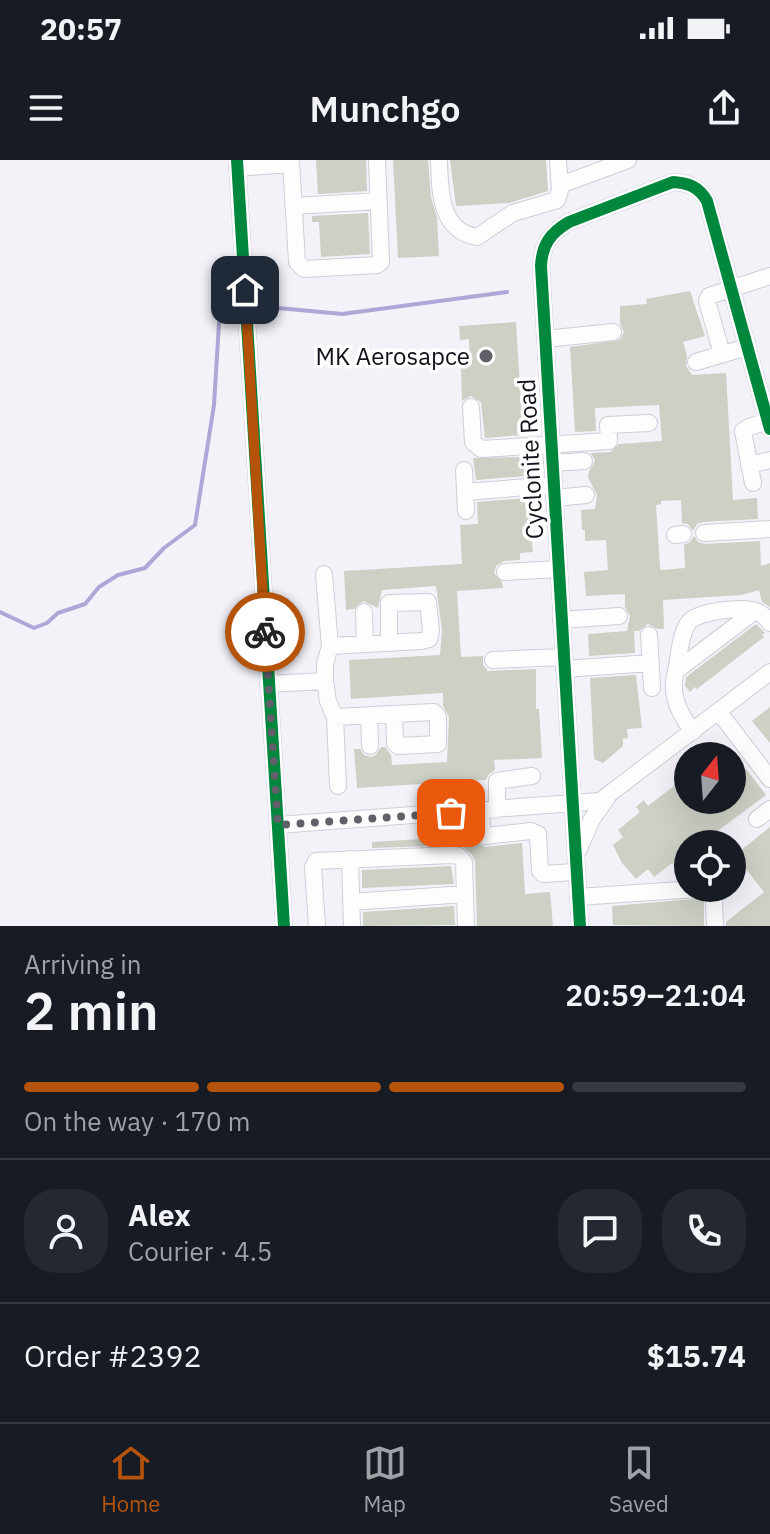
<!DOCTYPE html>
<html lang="en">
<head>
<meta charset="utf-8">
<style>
	:root { --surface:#171b24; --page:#242831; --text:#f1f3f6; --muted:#9ea1a6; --line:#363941; --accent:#b45309 }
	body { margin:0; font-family:"IBM Plex Sans",sans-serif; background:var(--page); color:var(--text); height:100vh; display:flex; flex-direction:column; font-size:30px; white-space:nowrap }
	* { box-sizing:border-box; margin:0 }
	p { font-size:26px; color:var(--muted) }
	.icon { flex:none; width:44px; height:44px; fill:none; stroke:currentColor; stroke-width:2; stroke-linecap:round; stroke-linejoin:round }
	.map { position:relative; height:766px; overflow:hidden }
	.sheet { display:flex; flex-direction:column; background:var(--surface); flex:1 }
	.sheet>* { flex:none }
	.needle { width:52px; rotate:17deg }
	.controls { position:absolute; left:674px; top:582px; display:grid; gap:16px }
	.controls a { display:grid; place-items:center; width:72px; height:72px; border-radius:50%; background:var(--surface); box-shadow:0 8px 32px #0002; font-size:40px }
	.pin { position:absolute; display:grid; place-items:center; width:68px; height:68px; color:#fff; margin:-34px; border-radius:16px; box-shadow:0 4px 12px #0006 }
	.courier { position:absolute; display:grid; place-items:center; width:80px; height:80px; margin:-40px; border:6px solid #b45309; border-radius:50%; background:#fff; color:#222; box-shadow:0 2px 10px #0007 }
	.headline em { font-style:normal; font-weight:600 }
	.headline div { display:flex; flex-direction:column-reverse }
	.headline { display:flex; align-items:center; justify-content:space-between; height:136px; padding:0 24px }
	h1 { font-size:52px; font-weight:600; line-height:60px }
	.bar { display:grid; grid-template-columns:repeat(4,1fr); gap:12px 8px; align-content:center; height:96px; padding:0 24px }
	.bar i { height:10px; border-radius:6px; background:var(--line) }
	.bar .on { background:var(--accent) }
	.bar p { grid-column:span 4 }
	.line { display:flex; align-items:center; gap:20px; padding:0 24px; border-top:2px solid var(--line) }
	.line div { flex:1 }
	.round { display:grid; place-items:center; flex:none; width:84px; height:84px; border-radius:32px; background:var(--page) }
	.status { display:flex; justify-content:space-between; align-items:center; height:56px; padding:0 40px; background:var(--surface); direction:ltr }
	.status svg { height:22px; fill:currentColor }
	header { display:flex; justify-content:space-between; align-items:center; height:104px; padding:0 24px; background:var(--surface); font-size:36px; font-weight:600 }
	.tabs { display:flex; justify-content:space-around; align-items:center; height:112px; border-top:2px solid var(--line); background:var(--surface); font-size:22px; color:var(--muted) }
	.tabs a { display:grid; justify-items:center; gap:4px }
	.tabs .on { color:var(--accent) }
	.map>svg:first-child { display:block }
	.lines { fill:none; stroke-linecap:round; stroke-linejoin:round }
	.stream { stroke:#b0a6d7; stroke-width:4 }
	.building { fill:#ccd0c5 }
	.minor-casing { stroke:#cfcdd7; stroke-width:18 }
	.minor { stroke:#fdfdfe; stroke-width:16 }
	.cycleway-casing { stroke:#fff; stroke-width:17 }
	.cycleway { stroke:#00873e; stroke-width:12 }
	.done { stroke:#616069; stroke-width:8; stroke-dasharray:0 14.4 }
	.route { stroke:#b45309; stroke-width:10 }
	.poi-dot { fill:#616069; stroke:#fff; stroke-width:3 }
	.labels { text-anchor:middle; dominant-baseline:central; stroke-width:7; stroke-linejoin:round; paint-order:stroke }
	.poi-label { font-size:24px; fill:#13111c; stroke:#fff; text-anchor:end }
	.street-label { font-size:24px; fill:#13111c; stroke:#fff }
</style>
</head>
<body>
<div class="status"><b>20:57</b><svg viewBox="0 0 49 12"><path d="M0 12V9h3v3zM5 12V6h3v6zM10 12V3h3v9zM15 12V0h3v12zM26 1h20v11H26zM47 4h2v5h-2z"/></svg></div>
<header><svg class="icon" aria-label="menu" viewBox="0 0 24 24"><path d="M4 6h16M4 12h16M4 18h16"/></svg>Munchgo<svg class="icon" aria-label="share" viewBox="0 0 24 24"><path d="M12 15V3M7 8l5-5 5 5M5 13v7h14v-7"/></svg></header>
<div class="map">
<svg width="770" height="766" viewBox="0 0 770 766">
	<rect width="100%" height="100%" fill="#f3f2f9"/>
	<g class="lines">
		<path class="stream" d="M 257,146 L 342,154 L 507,132
			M 0,452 L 34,468 L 47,463 L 58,453 L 85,444 L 99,427 L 118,415 L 145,408 L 164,388 L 195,365 L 214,245 L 219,163 L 227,150 L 237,149"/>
	</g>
	<path class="building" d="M 316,0 L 366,0 L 367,31 L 318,34 Z
		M 393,0 L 428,0 L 431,37 L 437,58 L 439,96 L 398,98 Z
		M 450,0 L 546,0 L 548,31 L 509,43 L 456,46 Z
		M 368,53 L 370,94 L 321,97 L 319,62 L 312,62 L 312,56 Z
		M 690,131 L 705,176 L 683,182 L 687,196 L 686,206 L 692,215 L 726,213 L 733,340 L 757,338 L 758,359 L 703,362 L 697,364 L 693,371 L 688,364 L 682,363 L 681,340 L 661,341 L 661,344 L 656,345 L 660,407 L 661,410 L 685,408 L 684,385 L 690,382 L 694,376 L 698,382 L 705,384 L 760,381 L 761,406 L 770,403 L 770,447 L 762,442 L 759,430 L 742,435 L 663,440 L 664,469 L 658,469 L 648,464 L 639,471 L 634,471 L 635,493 L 589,496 L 588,474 L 627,471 L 630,456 L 625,447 L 625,434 L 586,436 L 584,412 L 608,410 L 606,380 L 585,381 L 585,370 L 582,370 L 581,350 L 595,349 L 597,335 L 588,317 L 589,311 L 595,301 L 591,293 L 610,292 L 619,284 L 662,281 L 659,245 L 595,248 L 596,271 L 575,272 L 570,187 L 620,180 L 624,172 L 620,164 L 620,146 L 647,144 L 646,139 Z
		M 516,162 L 523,275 L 485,278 L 481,242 L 471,236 L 462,241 L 461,205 L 470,204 L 469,179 L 460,180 L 459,166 Z
		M 524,297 L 526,316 L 476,320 L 473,298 Z
		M 527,338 L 533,392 L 520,393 L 520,400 L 504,401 L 496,406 L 494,413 L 502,422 L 503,428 L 457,431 L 461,497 L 483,496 L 483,505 L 488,511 L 536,509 L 536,549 L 539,549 L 542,598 L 494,600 L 495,610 L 488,615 L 486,620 L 357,628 L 354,589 L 360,589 L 364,595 L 371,597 L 376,595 L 381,587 L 385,587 L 391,595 L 392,605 L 447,602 L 449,557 L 443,546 L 443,533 L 351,539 L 349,500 L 440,495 L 442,470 L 436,426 L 382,430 L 378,448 L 363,441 L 354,449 L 346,450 L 344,411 L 462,404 L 460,365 L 478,364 L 477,342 Z
		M 756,464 L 765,473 L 762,475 L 764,477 L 697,529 L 695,527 L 690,532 L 685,526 L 686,517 Z
		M 636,515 L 642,568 L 627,569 L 628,578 L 623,579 L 623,586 L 603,603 L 594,599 L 590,518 Z
		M 770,547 L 770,583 L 752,561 Z
		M 732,591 L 766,635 L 700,684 L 688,684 L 688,702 L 678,710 L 672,703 L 654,717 L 648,709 L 636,719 L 622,703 L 613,685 L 623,677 L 618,670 L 640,652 L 636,647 L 644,640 L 648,646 L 688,615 L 688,640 L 732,640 Z
		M 770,667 L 770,766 L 726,766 L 726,762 L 764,732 L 735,695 Z
		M 472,676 L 477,683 L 485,687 L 522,683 L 525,734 L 550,732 L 553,766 L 477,766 L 475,702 L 472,695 L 462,685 L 372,688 L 372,682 Z
		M 451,706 L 454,724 L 362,728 L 362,710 Z
		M 704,738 L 704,766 L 613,765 L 612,746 Z
		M 454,746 L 455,765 L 363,766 L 363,752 Z"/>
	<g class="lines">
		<defs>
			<path id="minor" d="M 237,0 L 284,766
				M 291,0 L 297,102 L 304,109 L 377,105 L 381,102 L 377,0
				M 439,0 C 440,29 439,71 477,77 L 513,53 L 557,40 L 560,30 L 558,0
				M 237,8 L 291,4
				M 560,25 L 628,0
				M 293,46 L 379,41
				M 545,179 L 613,172
				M 722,194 L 707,141 L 709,136 L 770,116
				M 696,202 L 747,187
				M 471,247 L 473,282 L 481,289 L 609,281 L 608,265 L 649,263
				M 552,303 L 584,301
				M 749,305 L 770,300
				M 464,310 L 466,351
				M 753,323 L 743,271 L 749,267 L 768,261
				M 465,332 L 553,325
				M 554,338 L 586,335
				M 704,373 L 770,369
				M 675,375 L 683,374
				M 505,412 L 558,409
				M 324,414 L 330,486 L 325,504 L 325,521 L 328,541 L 335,557 L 338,626
				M 364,452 L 365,484
				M 561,460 L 619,456
				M 649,475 L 652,528
				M 330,486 L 421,481 L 429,479 L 431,471 L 428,442 L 389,443 L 389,482
				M 493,500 L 563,497
				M 564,509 L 651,503
				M 676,511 C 679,497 680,473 689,462 C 698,451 743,446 756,451 C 762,453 766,458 770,463
				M 268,524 L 325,521
				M 719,552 L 770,619
				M 369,555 L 370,586
				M 335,557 L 433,552 L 434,552 L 438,557 L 438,584 L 398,586 L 395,583 L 394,554
				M 693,572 C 679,553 669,534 676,511 L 755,451
				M 497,650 L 497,621 L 532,616
				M 481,651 L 482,672 L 485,676 L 531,671 L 538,674 L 540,711 L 543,714 L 576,712
				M 757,659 L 770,649
				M 278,665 L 600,641 L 770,512
				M 578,691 L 592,659 L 607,638
				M 350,699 L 352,766
				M 578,737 L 695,729
				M 351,742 L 465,734
				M 714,743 L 715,766
				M 317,766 L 313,707 L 316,701 L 452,695 L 459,696 L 464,702 L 466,766
				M 580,766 L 541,106 C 542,85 550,73 569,62 L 673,22 C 689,23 699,27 707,41 L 770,269"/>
		</defs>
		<use href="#minor" class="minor-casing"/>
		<use href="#minor" class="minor"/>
		<defs>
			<path id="cycleway" d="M 237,0 L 284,766
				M 580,766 L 541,106 C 542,85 550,73 569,62 L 673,22 C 689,23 699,27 707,41 L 770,269"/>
		</defs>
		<use href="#cycleway" class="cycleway-casing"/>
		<use href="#cycleway" class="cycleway"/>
	</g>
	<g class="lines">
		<path class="done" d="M 265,472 L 278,665 L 451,653"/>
		<path class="route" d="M 245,130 L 265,472"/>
	</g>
	<circle class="poi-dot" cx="486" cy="196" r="8"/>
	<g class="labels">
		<g class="poi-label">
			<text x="470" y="196">MK Aerosapce</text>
		</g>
		<g class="street-label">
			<text transform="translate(530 299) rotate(-93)">Cyclonite Road</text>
		</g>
	</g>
</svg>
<div class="controls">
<a><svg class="needle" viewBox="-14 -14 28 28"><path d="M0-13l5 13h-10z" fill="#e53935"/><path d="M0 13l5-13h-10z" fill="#9ea1a6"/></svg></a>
<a><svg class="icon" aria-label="locate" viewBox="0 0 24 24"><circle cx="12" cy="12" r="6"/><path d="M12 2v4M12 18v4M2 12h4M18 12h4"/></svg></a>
</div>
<div class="pin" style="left:451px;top:653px;background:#ea580c"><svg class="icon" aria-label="bag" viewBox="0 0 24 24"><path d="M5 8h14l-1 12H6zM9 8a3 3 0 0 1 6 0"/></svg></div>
<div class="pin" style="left:245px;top:130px;background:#1f2937"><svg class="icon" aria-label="home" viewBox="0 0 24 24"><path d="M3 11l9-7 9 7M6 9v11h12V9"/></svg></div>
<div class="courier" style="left:265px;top:472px"><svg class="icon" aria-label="bike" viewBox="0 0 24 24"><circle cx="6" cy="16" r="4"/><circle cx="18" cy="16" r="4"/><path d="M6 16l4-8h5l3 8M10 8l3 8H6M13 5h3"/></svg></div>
</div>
<section class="sheet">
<div class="headline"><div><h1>2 min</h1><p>Arriving in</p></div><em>20:59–21:04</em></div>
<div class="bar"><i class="on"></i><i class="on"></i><i class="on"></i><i></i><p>On the way · 170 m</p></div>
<div class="line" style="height:144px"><a class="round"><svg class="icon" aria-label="person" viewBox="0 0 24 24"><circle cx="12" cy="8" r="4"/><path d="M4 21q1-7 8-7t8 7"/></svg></a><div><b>Alex</b><p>Courier · 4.5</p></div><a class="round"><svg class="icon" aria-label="chat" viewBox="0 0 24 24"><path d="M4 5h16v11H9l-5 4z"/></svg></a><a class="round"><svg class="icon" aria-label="phone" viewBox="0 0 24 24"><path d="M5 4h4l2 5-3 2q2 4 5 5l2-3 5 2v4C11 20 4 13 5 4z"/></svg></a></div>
<div class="line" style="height:104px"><div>Order #2392</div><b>$15.74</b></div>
</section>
<nav class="tabs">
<a class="on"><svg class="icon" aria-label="home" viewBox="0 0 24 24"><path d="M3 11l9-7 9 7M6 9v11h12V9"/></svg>Home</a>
<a><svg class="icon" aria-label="map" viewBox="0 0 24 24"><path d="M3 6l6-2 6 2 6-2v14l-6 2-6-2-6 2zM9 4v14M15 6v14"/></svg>Map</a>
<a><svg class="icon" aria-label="saved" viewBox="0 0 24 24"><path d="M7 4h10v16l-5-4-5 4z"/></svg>Saved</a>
</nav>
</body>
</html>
